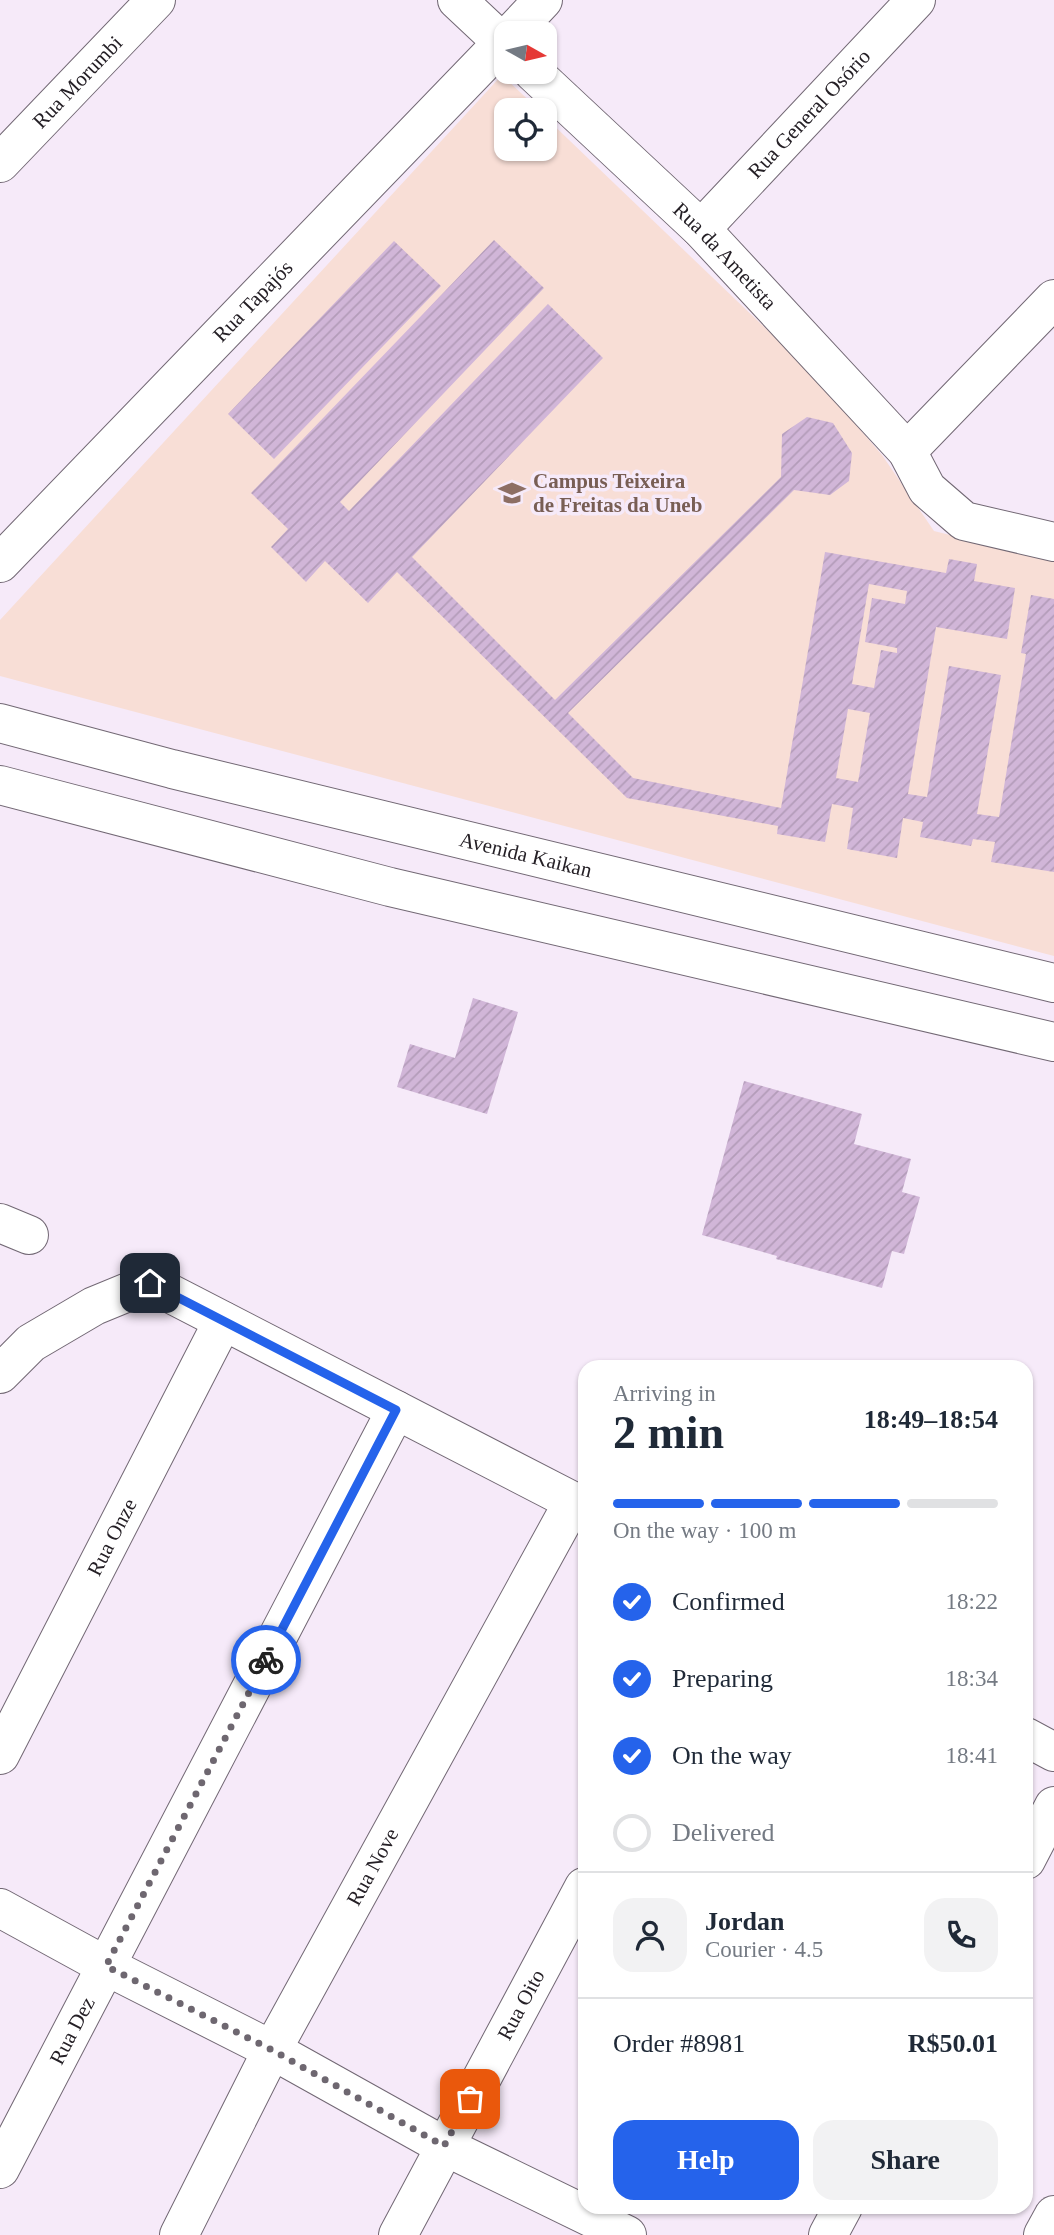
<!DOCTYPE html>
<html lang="en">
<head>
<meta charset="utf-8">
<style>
	:root { --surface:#fff; --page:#f2f2f3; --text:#1f2937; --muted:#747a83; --line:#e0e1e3; --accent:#2563eb }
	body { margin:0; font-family:Georgia,serif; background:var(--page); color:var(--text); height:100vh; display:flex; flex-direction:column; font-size:26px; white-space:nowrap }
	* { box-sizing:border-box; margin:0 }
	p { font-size:23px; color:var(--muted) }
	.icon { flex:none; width:38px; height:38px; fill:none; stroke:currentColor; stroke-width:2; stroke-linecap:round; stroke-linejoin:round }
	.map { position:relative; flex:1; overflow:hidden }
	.sheet { position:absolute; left:578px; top:1360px; width:455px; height:854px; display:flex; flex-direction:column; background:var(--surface); border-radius:21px; box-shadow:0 2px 5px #0004 }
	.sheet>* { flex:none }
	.needle { width:46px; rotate:98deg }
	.tools { position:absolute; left:494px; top:21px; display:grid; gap:14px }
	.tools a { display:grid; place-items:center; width:63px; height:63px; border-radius:14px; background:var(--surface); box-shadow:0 2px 5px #0004; font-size:35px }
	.pin { position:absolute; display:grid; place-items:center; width:60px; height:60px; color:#fff; margin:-30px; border-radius:14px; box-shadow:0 4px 10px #0006 }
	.courier { position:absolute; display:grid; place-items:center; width:70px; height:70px; margin:-35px; border:5px solid #2563eb; border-radius:50%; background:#fff; color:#222; box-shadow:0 2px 9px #0007 }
	.summary em { font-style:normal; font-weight:700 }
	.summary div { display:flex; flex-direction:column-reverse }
	.summary { display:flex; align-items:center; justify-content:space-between; height:119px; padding:0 35px }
	h1 { font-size:46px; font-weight:700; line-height:52px }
	.bar { display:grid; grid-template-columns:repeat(4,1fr); gap:10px 7px; align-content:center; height:84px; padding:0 35px }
	.bar i { height:9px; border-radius:5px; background:var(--line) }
	.bar .selected { background:var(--accent) }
	.bar p { grid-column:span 4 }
	.line { display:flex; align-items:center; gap:18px; padding:0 35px; border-top:2px solid var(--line) }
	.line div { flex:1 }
	.round { display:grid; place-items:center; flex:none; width:74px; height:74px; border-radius:21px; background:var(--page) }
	ol { padding:0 35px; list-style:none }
	li { display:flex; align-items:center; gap:21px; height:77px }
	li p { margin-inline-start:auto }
	li .icon { padding:7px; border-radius:50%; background:var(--accent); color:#fff; stroke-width:4 }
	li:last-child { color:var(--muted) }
	li i { width:38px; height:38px; border:4px solid var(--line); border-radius:50% }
	.action { display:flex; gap:14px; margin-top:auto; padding:14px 35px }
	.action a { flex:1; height:80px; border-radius:21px; background:var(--accent); color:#fff; font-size:28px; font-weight:700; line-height:80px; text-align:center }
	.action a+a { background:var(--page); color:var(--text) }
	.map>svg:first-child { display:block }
	.education { fill:#f8ded6 }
	.building { fill:url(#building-hatch); fill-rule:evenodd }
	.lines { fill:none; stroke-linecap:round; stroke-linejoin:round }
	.minor-casing { stroke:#726874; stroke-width:40 }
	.minor { stroke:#fff; stroke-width:38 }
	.done { stroke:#6e6770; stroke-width:7; stroke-dasharray:0 12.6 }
	.route { stroke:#2563eb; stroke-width:9 }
	.labels { text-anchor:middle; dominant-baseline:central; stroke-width:7; stroke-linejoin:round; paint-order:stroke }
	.street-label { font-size:21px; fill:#252026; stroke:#f6eaf9 }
	.education-label { font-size:21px; font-weight:bold; fill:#785e54; stroke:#f6eaf9; text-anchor:start }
</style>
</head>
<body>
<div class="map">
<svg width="1054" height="2235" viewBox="0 0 1054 2235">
	<defs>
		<pattern id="building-hatch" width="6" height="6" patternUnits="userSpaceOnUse" patternTransform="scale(1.75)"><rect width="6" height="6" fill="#d1b6d8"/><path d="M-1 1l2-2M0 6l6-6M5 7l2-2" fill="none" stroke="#b39cb9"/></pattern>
	</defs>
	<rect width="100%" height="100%" fill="#f6eaf9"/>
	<path class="education" d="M 502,75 L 539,110 L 506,110 L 506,149 L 544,149 L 544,116 L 809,370 L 882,455 L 934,531 L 1054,561 L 1054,956 L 0,676 L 0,620 Z"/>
	<path class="building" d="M 494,240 L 544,288 L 340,502 L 349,511 L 548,304 L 603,358 L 412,557 L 555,700 L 781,477 L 782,434 L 807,417 L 833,423 L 852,453 L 849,481 L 830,495 L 794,490 L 568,713 L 633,778 L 781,808 L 825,552 L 946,573 L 949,559 L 977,564 L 974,581 L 1015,588 L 1007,639 L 936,627 L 908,794 L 927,797 L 949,666 L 1001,675 L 977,814 L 999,817 L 1026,654 L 1021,653 L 1031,595 L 1054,599 L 1054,872 L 991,862 L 995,842 L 973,839 L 971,846 L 920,837 L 923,822 L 903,818 L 897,858 L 847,849 L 853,808 L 832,804 L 825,842 L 777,834 L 778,826 L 627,798 L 397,572 L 368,603 L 325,561 L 306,582 L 271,547 L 288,529 L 251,493 ZM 869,584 L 907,591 L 905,604 L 872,598 L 865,642 L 897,648 L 897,653 L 881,650 L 874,688 L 852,684 ZM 848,709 L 870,713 L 858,782 L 836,778 Z
		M 394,241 L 441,286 L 274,459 L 228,414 Z
		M 473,998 L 518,1012 L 487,1114 L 397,1087 L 410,1044 L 455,1058 Z
		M 744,1081 L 862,1114 L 854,1144 L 911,1159 L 902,1192 L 920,1197 L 904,1254 L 892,1251 L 882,1288 L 776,1259 L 777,1256 L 702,1235 Z"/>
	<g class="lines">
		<defs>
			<g id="minor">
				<path d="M 457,0 L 506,46"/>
				<path d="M 512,33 L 543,0"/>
				<path id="s1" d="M 533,72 L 701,229 L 907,451 L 927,489 L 964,521 L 1054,542"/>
				<path id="s2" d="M 0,163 L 156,0"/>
				<path id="s3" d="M 701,229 L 916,0"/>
				<path d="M 907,451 L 1054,299"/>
				<path id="s4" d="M 0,563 L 506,39"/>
				<path id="s5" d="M 0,723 L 172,769 L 1054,983"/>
				<path d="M 0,785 L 390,887 L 1054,1042"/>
				<path d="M 0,1223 L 29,1235"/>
				<path d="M 0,1374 L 31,1343 L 94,1306 L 150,1283 L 584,1507"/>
				<path d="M 1026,1737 L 1054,1752"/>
				<path id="s6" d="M 0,1755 L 223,1321"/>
				<path d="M 1026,1860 L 1054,1806"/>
				<path d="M 0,1908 L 106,1966 L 272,2050 L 444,2146 L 627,2235"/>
				<path id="s7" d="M 0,2169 L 396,1410"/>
				<path id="s8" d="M 179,2235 L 272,2050 L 573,1502"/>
				<path id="s9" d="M 398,2235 L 584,1887"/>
				<path d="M 828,2235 L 843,2207"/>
				<path d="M 1043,2235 L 1054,2215"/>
			</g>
		</defs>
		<use href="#minor" class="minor-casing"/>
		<use href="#minor" class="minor"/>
	</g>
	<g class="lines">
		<path class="done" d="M 266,1660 L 106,1966 L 272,2050 L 444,2146 L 470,2099"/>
		<path class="route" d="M 150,1283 L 396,1410 L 266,1660"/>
	</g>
	<defs>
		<symbol id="university-bare" viewBox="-9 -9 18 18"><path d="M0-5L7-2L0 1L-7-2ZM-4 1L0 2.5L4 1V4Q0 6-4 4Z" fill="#8d6e63" stroke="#f6eaf9" stroke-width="2.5" paint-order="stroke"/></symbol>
	</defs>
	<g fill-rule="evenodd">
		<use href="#university-bare" x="493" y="474" width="38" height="38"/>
	</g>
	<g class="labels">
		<g class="street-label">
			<text stroke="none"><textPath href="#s2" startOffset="112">Rua Morumbi</textPath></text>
			<text stroke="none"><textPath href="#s3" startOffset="158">Rua General Osório</textPath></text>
			<text stroke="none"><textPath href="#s1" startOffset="266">Rua da Ametista</textPath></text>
			<text stroke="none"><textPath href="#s4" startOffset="364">Rua Tapajós</textPath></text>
			<text stroke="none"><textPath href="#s5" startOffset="542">Avenida Kaikan</textPath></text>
			<text stroke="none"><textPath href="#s6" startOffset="245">Rua Onze</textPath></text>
			<text stroke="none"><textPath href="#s8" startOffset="416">Rua Nove</textPath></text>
			<text stroke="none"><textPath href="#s9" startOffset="261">Rua Oito</textPath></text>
			<text stroke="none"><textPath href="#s7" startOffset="156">Rua Dez</textPath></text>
		</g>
		<g class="education-label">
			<text x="533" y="481">Campus Teixeira<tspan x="533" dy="24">de Freitas da Uneb</tspan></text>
		</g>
	</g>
</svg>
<div class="tools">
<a><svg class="needle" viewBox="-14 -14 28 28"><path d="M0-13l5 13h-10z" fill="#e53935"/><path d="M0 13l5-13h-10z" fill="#747a83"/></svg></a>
<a><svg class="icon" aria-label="locate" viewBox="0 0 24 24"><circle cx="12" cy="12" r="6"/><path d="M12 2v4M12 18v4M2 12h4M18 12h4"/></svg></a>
</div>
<div class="pin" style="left:470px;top:2099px;background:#ea580c"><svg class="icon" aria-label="bag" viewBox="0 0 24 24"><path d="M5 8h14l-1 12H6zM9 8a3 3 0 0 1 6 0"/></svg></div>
<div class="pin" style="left:150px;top:1283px;background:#1f2937"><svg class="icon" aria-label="home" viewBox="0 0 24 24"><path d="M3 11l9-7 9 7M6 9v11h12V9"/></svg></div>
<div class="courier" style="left:266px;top:1660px"><svg class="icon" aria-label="bike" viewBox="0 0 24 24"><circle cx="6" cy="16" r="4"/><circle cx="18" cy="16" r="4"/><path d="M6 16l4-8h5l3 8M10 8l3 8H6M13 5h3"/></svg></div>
<section class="sheet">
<div class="summary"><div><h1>2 min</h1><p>Arriving in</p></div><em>18:49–18:54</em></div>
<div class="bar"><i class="selected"></i><i class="selected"></i><i class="selected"></i><i></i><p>On the way · 100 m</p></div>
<ol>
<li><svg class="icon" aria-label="check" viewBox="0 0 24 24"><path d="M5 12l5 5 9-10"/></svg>Confirmed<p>18:22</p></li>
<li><svg class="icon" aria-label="check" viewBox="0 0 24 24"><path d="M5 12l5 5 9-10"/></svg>Preparing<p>18:34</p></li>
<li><svg class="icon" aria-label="check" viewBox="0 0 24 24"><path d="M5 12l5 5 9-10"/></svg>On the way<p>18:41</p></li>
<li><i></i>Delivered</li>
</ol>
<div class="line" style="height:126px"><a class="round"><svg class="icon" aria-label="person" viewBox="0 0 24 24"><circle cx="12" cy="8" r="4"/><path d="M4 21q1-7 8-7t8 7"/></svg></a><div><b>Jordan</b><p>Courier · 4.5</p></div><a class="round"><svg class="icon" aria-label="phone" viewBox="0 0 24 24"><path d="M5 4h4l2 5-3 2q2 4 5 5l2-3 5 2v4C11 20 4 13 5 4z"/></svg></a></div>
<div class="line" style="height:91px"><div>Order #8981</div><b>R$50.01</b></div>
<div class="action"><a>Help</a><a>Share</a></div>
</section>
</div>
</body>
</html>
